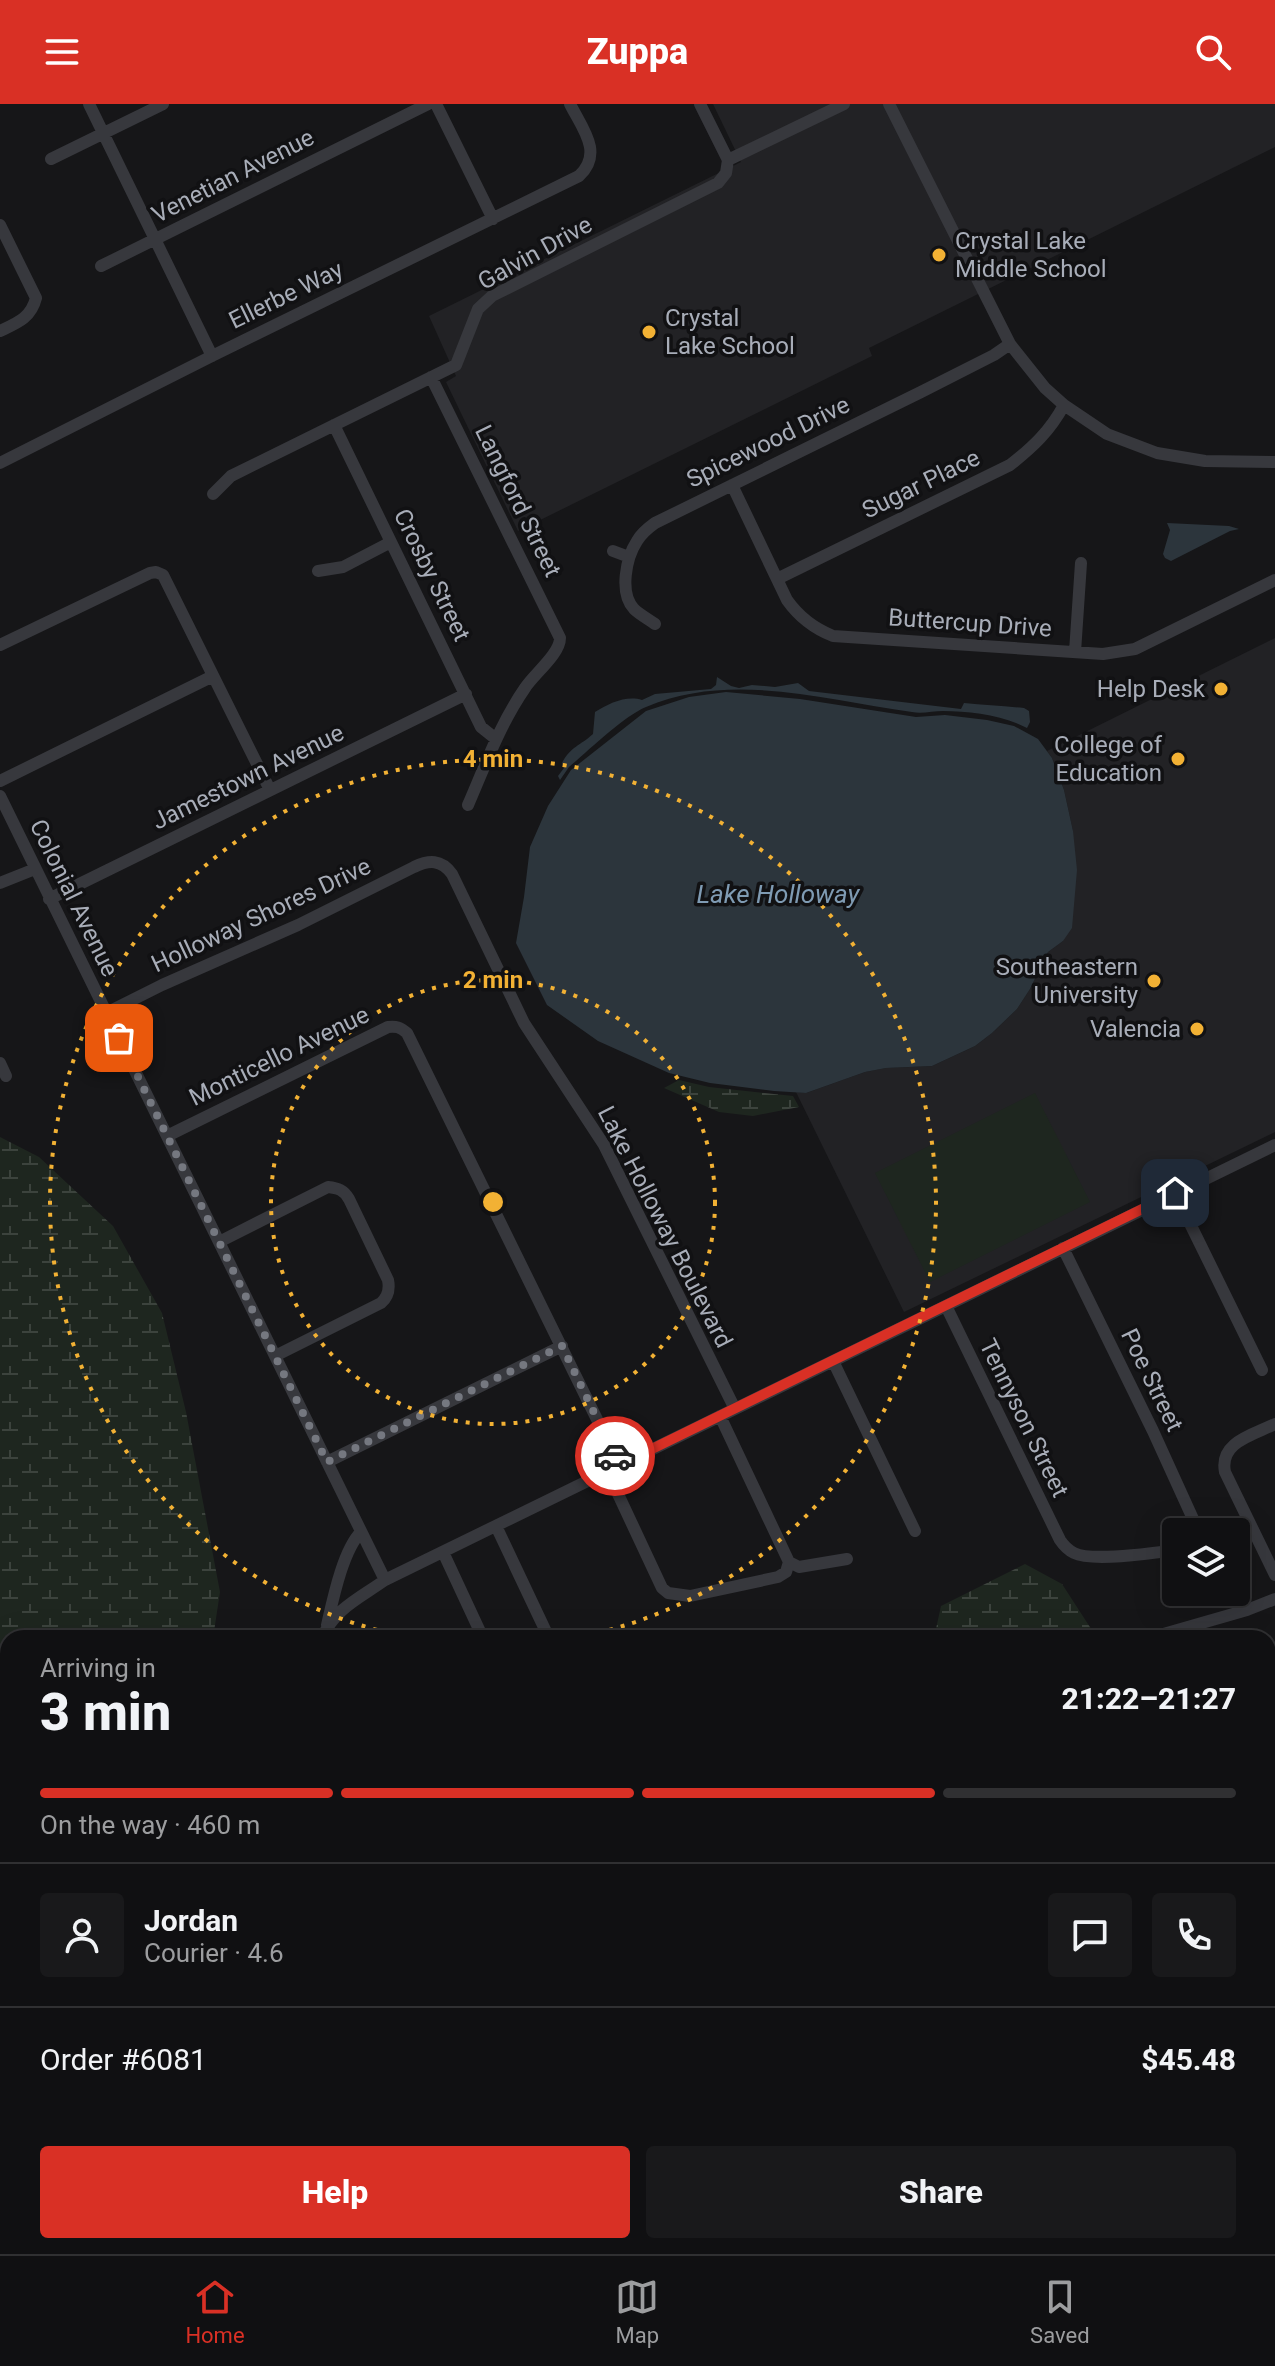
<!DOCTYPE html>
<html lang="en">
<head>
<meta charset="utf-8">
<style>
	:root { --surface:#101012; --page:#19191b; --text:#f1f3f6; --muted:#9c9d9f; --line:#303032; --accent:#d93025 }
	body { margin:0; font-family:Roboto,sans-serif; background:var(--page); color:var(--text); height:100vh; display:flex; flex-direction:column; font-size:30px; white-space:nowrap }
	* { box-sizing:border-box; margin:0 }
	p { font-size:26px; color:var(--muted) }
	.icon { flex:none; width:44px; height:44px; fill:none; stroke:currentColor; stroke-width:2; stroke-linecap:round; stroke-linejoin:round }
	.map { position:relative; flex:1; overflow:hidden }
	.sheet { position:absolute; left:0px; top:1526px; width:1276px; height:624px; display:flex; flex-direction:column; background:var(--surface); border-radius:24px 24px 0 0; box-shadow:0 8px 32px #0002,0 0 0 2px var(--line) }
	.sheet>* { flex:none }
	.tools { position:absolute; left:1162px; top:1414px; display:grid; gap:16px }
	.tools a { display:grid; place-items:center; width:88px; height:88px; border-radius:8px; background:var(--surface); box-shadow:0 8px 32px #0002,0 0 0 2px var(--line); font-size:40px }
	.pin { position:absolute; display:grid; place-items:center; width:68px; height:68px; color:#fff; margin:-34px; border-radius:16px; box-shadow:0 4px 12px #0006 }
	.courier { position:absolute; display:grid; place-items:center; width:80px; height:80px; margin:-40px; border:6px solid #d93025; border-radius:50%; background:#fff; color:#222; box-shadow:0 2px 10px #0007 }
	.summary em { font-style:normal; font-weight:800 }
	.summary div { display:flex; flex-direction:column-reverse }
	.summary { display:flex; align-items:center; justify-content:space-between; height:136px; padding:0 40px }
	h1 { font-size:52px; font-weight:800; line-height:60px }
	.bar { display:grid; grid-template-columns:repeat(4,1fr); gap:12px 8px; align-content:center; height:96px; padding:0 40px }
	.bar i { height:10px; border-radius:6px; background:var(--line) }
	.bar .on { background:var(--accent) }
	.bar p { grid-column:span 4 }
	.line { display:flex; align-items:center; gap:20px; padding:0 40px; border-top:2px solid var(--line) }
	.line div { flex:1 }
	.round { display:grid; place-items:center; flex:none; width:84px; height:84px; border-radius:8px; background:var(--page) }
	.primary-button { display:flex; gap:16px; margin-top:auto; padding:16px 40px }
	.primary-button a { flex:1; height:92px; border-radius:8px; background:var(--accent); color:#fff; font-size:32px; font-weight:800; line-height:92px; text-align:center }
	.primary-button a+a { background:var(--page); color:var(--text) }
	header { display:flex; justify-content:space-between; align-items:center; height:104px; padding:0 40px; background:var(--accent); color:#fff; font-size:36px; font-weight:800 }
	.menu { display:flex; justify-content:space-around; align-items:center; height:112px; border-top:2px solid var(--line); background:var(--surface); font-size:22px; color:var(--muted) }
	.menu a { display:grid; justify-items:center; gap:4px }
	.menu .on { color:var(--accent) }
	.map>svg:first-child { display:block }
	.built { fill:#222225 }
	.grass { fill:#1e261f }
	.forest { fill:url(#forest-firs) }
	.wetland { fill:url(#wetland-marsh) }
	.water { fill:#2c353c }
	.lines { fill:none; stroke-linecap:round; stroke-linejoin:round }
	.minor { stroke:#37383d; stroke-width:12 }
	.done { stroke:#757880; stroke-width:8; stroke-dasharray:0 14.4 }
	.route { stroke:#d93025; stroke-width:10 }
	.ring { fill:none; stroke:#f2b134; stroke-width:4; stroke-dasharray:4 8 }
	.poi-dot { fill:#f2b134; stroke:#111113; stroke-width:3 }
	.labels { text-anchor:middle; dominant-baseline:central; stroke-width:7; stroke-linejoin:round; paint-order:stroke }
	.street-label { font-size:24px; fill:#a8adb8; stroke:#111113 }
	.poi-label { font-size:24px; fill:#a8adb8; stroke:#111113; text-anchor:end }
	.water-label { font-size:26px; font-style:italic; fill:#7f9bb3; stroke:#111113 }
	.centre { fill:#f2b134; stroke:#111113; stroke-width:4 }
	.ring-label { font-size:24px; text-anchor:middle; font-weight:bold; fill:#f2b134; stroke:#111113; stroke-width:7; stroke-linejoin:round; paint-order:stroke }
</style>
</head>
<body>
<header><svg class="icon" aria-label="menu" viewBox="0 0 24 24"><path d="M4 6h16M4 12h16M4 18h16"/></svg>Zuppa<svg class="icon" aria-label="search" viewBox="0 0 24 24"><circle cx="10" cy="10" r="6"/><path d="M15 15l6 6"/></svg></header>
<div class="map">
<svg width="1275" height="2150" viewBox="0 0 1275 2150">
	<defs>
		<pattern id="forest-firs" width="22" height="20" patternUnits="userSpaceOnUse" patternTransform="scale(2)"><rect width="22" height="20" fill="#1e261f"/><path d="M5 1l3.5 6h-7zM16 11l3.5 6h-7z" fill="#3c433d"/></pattern>
		<pattern id="wetland-marsh" width="20" height="14" patternUnits="userSpaceOnUse" patternTransform="scale(2)"><rect width="20" height="14" fill="#1e261f"/><path d="M1 5h8M5 5V1M11 12h8M15 12V8" fill="none" stroke="#3c433d"/></pattern>
	</defs>
	<rect width="100%" height="100%" fill="#161618"/>
	<path class="built" d="M 713,0 L 1275,0 L 1275,43 L 869,244 L 872,252 L 518,427 L 446,278 L 456,272 L 429,212 L 741,58 Z
		M 1275,534 L 1275,1028 L 904,1208 L 796,988 L 806,989 L 865,968 L 886,964 L 932,962 L 975,942 L 992,929 L 1017,905 L 1030,885 L 1048,848 L 1063,837 L 1073,727 L 1064,686 L 1052,654 L 1047,647 Z
		M 8,2041 L 8,2142 L 103,2142 L 100,2150 L 0,2150 L 0,2058 Z"/>
	<path class="grass" d="M 1035,989 L 1090,1098 L 930,1178 L 875,1069 Z"/>
	<path class="forest" d="M 1096,2142 L 1126,2143 L 1179,2150 L 1041,2150 Z"/>
	<path class="wetland" d="M 679,976 L 709,983 L 793,992 L 799,1003 L 753,1012 L 719,1008 L 664,984 Z
		M 0,1033 L 39,1053 L 113,1122 L 162,1209 L 186,1308 L 220,1488 L 213,1534 L 8,1534 L 8,1541 L 0,1540 Z
		M 1025,1460 L 1062,1480 L 1097,1534 L 934,1534 L 941,1502 Z"/>
	<path class="water" d="M 1167,419 L 1229,422 L 1239,425 L 1230,427 L 1171,457 L 1165,454 L 1163,450 L 1170,426 Z
		M 717,573 L 731,582 L 739,584 L 752,581 L 775,583 L 798,579 L 809,587 L 961,605 L 964,599 C 984,601 1004,602 1024,604 L 1029,607 L 1030,618 L 1027,624 C 1003,611 969,607 943,607 C 933,607 922,610 912,608 C 825,596 731,567 646,603 C 624,612 588,647 569,663 L 560,676 L 558,672 L 564,664 L 562,659 C 571,642 580,642 593,630 L 595,608 C 609,599 627,591 642,596 L 655,590 L 711,585 L 716,581 Z
		M 726,588 L 800,595 L 916,613 L 945,611 L 987,616 L 1014,622 L 1038,635 L 1052,654 L 1064,686 L 1073,727 L 1077,766 L 1072,824 L 1063,837 L 1048,848 L 1030,885 L 1017,905 L 992,929 L 975,942 L 932,962 L 886,964 L 865,968 L 806,989 L 774,987 L 710,979 L 669,969 L 598,937 L 547,901 L 516,839 L 524,793 L 530,743 L 548,702 L 571,666 L 646,607 L 689,593 Z
		M 1268,1571 L 1275,1573 L 1275,2150 L 1179,2150 L 1126,2143 L 1102,2142 L 1268,2142 Z
		M 8,1611 L 8,1755 L 0,1753 L 0,1612 Z
		M 0,1806 L 8,1812 L 8,1933 L 0,1944 Z
		M 402,2142 L 1096,2142 L 1041,2150 L 404,2150 Z"/>
	<g class="lines">
		<path class="minor" d="M 89,0 L 212,252
			M 436,0 L 493,115
			M 700,0 L 728,56
			M 889,0 L 1010,240 L 1045,284 L 1064,301 L 1107,330 L 1157,349 L 1205,357 L 1275,358
			M 51,55 L 163,0
			M 728,56 L 844,0
			M 0,121 L 36,194 C 31,214 17,219 0,227
			M 101,162 L 428,0
			M 431,273 L 560,534 C 560,550 534,570 525,584 C 500,620 485,662 468,701
			M 334,321 L 481,623 L 496,635
			M 0,359 L 212,252 L 579,72 C 604,49 582,24 570,0
			M 732,381 L 787,496 C 799,513 813,524 833,532 L 1103,550 L 1135,545 L 1275,476
			M 213,390 L 231,372 L 456,261 L 478,205 L 492,192 L 718,79 L 726,69 L 728,56
			M 613,447 L 629,453
			M 318,467 L 343,463 L 391,438
			M 777,475 L 1010,361 C 1033,343 1050,327 1064,301
			M 655,520 C 648,515 639,510 634,505 C 619,489 626,454 637,437 C 641,430 648,424 655,419 L 921,288 L 994,251 L 1010,240
			M 0,541 L 150,469 L 156,468 L 163,471 L 270,686
			M 1075,548 L 1081,459
			M 0,677 L 213,572
			M 0,692 L 385,1476
			M 0,779 L 35,765
			M 49,795 L 466,590
			M 106,909 L 162,881 L 298,821 L 414,763 C 429,756 441,755 452,770 L 524,919 L 604,1041 L 735,1305
			M 0,959 L 6,972
			M 167,1032 L 388,923 C 396,922 400,923 407,929 L 615,1352 L 611,1375 L 662,1484 L 668,1489 L 690,1492 L 778,1473 L 786,1468 L 789,1458
			M 1175,1089 L 1262,1266
			M 219,1138 L 328,1083 C 338,1084 344,1086 349,1095 L 388,1176 C 390,1186 388,1193 381,1199 L 275,1252
			M 1063,1144 L 1153,1327 L 1199,1428
			M 946,1202 L 1060,1436 C 1064,1442 1068,1446 1074,1449 C 1092,1458 1154,1449 1176,1446
			M 833,1257 L 915,1427
			M 720,1312 L 789,1458
			M 1275,1320 C 1253,1331 1219,1338 1225,1368 L 1275,1471
			M 327,1358 L 562,1242
			M 496,1422 L 549,1534
			M 443,1448 L 483,1534
			M 789,1458 L 799,1463 L 847,1455
			M 327,1521 C 333,1495 343,1446 361,1428
			M 1160,1531 L 1247,1506 L 1275,1495
			M 322,1534 C 335,1504 360,1494 385,1476 L 1275,1041
			M 105,2150 L 108,2142
			M 248,2150 L 251,2142"/>
	</g>
	<g class="lines">
		<path class="done" d="M 119,934 L 327,1358 L 562,1242 L 615,1352"/>
		<path class="route" d="M 615,1352 L 613,1364 L 1175,1089"/>
	</g>
	<g class="ring">
		<circle cx="493" cy="1098" r="222"/>
		<path d="M412 1534A443 443 0 1 1 574 1534"/>
	</g>
	<g class="poi-dot">
		<circle cx="939" cy="151" r="8"/>
		<circle cx="649" cy="228" r="8"/>
		<circle cx="1221" cy="585" r="8"/>
		<circle cx="1178" cy="655" r="8"/>
		<circle cx="1154" cy="877" r="8"/>
		<circle cx="1197" cy="925" r="8"/>
	</g>
	<g class="labels">
		<g class="street-label">
			<text transform="translate(233 72) rotate(-27)">Venetian Avenue</text>
			<text transform="translate(535 149) rotate(-29)">Galvin Drive</text>
			<text transform="translate(286 191) rotate(-26)">Ellerbe Way</text>
			<text transform="translate(768 338) rotate(-26)">Spicewood Drive</text>
			<text transform="translate(921 380) rotate(-26)">Sugar Place</text>
			<text transform="translate(518 397) rotate(64)">Langford Street</text>
			<text transform="translate(432 471) rotate(64)">Crosby Street</text>
			<text transform="translate(970 519) rotate(4)">Buttercup Drive</text>
			<text transform="translate(248 673) rotate(-26)">Jamestown Avenue</text>
			<text transform="translate(74 794) rotate(64)">Colonial Avenue</text>
			<text transform="translate(261 811) rotate(-25)">Holloway Shores Drive</text>
			<text transform="translate(279 952) rotate(-26)">Monticello Avenue</text>
			<text transform="translate(665 1123) rotate(63)">Lake Holloway Boulevard</text>
			<text transform="translate(1152 1276) rotate(64)">Poe Street</text>
			<text transform="translate(1024 1314) rotate(64)">Tennyson Street</text>
		</g>
		<g class="poi-label">
			<text x="955" y="137" text-anchor="start">Crystal Lake<tspan x="955" dy="28">Middle School</tspan></text>
			<text x="665" y="214" text-anchor="start">Crystal<tspan x="665" dy="28">Lake School</tspan></text>
			<text x="1205" y="585">Help Desk</text>
			<text x="1162" y="641">College of<tspan x="1162" dy="28">Education</tspan></text>
			<text x="1138" y="863">Southeastern<tspan x="1138" dy="28">University</tspan></text>
			<text x="1181" y="925">Valencia</text>
		</g>
		<g class="water-label">
			<text x="778" y="790">Lake Holloway</text>
		</g>
	</g>
	<circle cx="493" cy="1098" r="12" class="centre"/>
	<g class="ring-label">
		<text x="493" y="663">4 min</text>
		<text x="493" y="884">2 min</text>
	</g>
</svg>
<div class="tools">
<a><svg class="icon" aria-label="layers" viewBox="0 0 24 24"><path d="M12 4l9 5-9 5-9-5zM3 14l9 5 9-5"/></svg></a>
</div>
<div class="pin" style="left:119px;top:934px;background:#ea580c"><svg class="icon" aria-label="bag" viewBox="0 0 24 24"><path d="M5 8h14l-1 12H6zM9 8a3 3 0 0 1 6 0"/></svg></div>
<div class="pin" style="left:1175px;top:1089px;background:#1f2937"><svg class="icon" aria-label="home" viewBox="0 0 24 24"><path d="M3 11l9-7 9 7M6 9v11h12V9"/></svg></div>
<div class="courier" style="left:615px;top:1352px"><svg class="icon" aria-label="car" viewBox="0 0 24 24"><path d="M5 17H2v-5l4-1 3-4h7l3 4 3 1v5h-3M9 17h6M6 11h13"/><circle cx="7" cy="17" r="2"/><circle cx="17" cy="17" r="2"/></svg></div>
<section class="sheet">
<div class="summary"><div><h1>3 min</h1><p>Arriving in</p></div><em>21:22–21:27</em></div>
<div class="bar"><i class="on"></i><i class="on"></i><i class="on"></i><i></i><p>On the way · 460 m</p></div>
<div class="line" style="height:144px"><a class="round"><svg class="icon" aria-label="person" viewBox="0 0 24 24"><circle cx="12" cy="8" r="4"/><path d="M4 21q1-7 8-7t8 7"/></svg></a><div><b>Jordan</b><p>Courier · 4.6</p></div><a class="round"><svg class="icon" aria-label="chat" viewBox="0 0 24 24"><path d="M4 5h16v11H9l-5 4z"/></svg></a><a class="round"><svg class="icon" aria-label="phone" viewBox="0 0 24 24"><path d="M5 4h4l2 5-3 2q2 4 5 5l2-3 5 2v4C11 20 4 13 5 4z"/></svg></a></div>
<div class="line" style="height:104px"><div>Order #6081</div><b>$45.48</b></div>
<div class="primary-button"><a>Help</a><a>Share</a></div>
</section>
</div>
<nav class="menu">
<a class="on"><svg class="icon" aria-label="home" viewBox="0 0 24 24"><path d="M3 11l9-7 9 7M6 9v11h12V9"/></svg>Home</a>
<a><svg class="icon" aria-label="map" viewBox="0 0 24 24"><path d="M3 6l6-2 6 2 6-2v14l-6 2-6-2-6 2zM9 4v14M15 6v14"/></svg>Map</a>
<a><svg class="icon" aria-label="saved" viewBox="0 0 24 24"><path d="M7 4h10v16l-5-4-5 4z"/></svg>Saved</a>
</nav>
</body>
</html>
